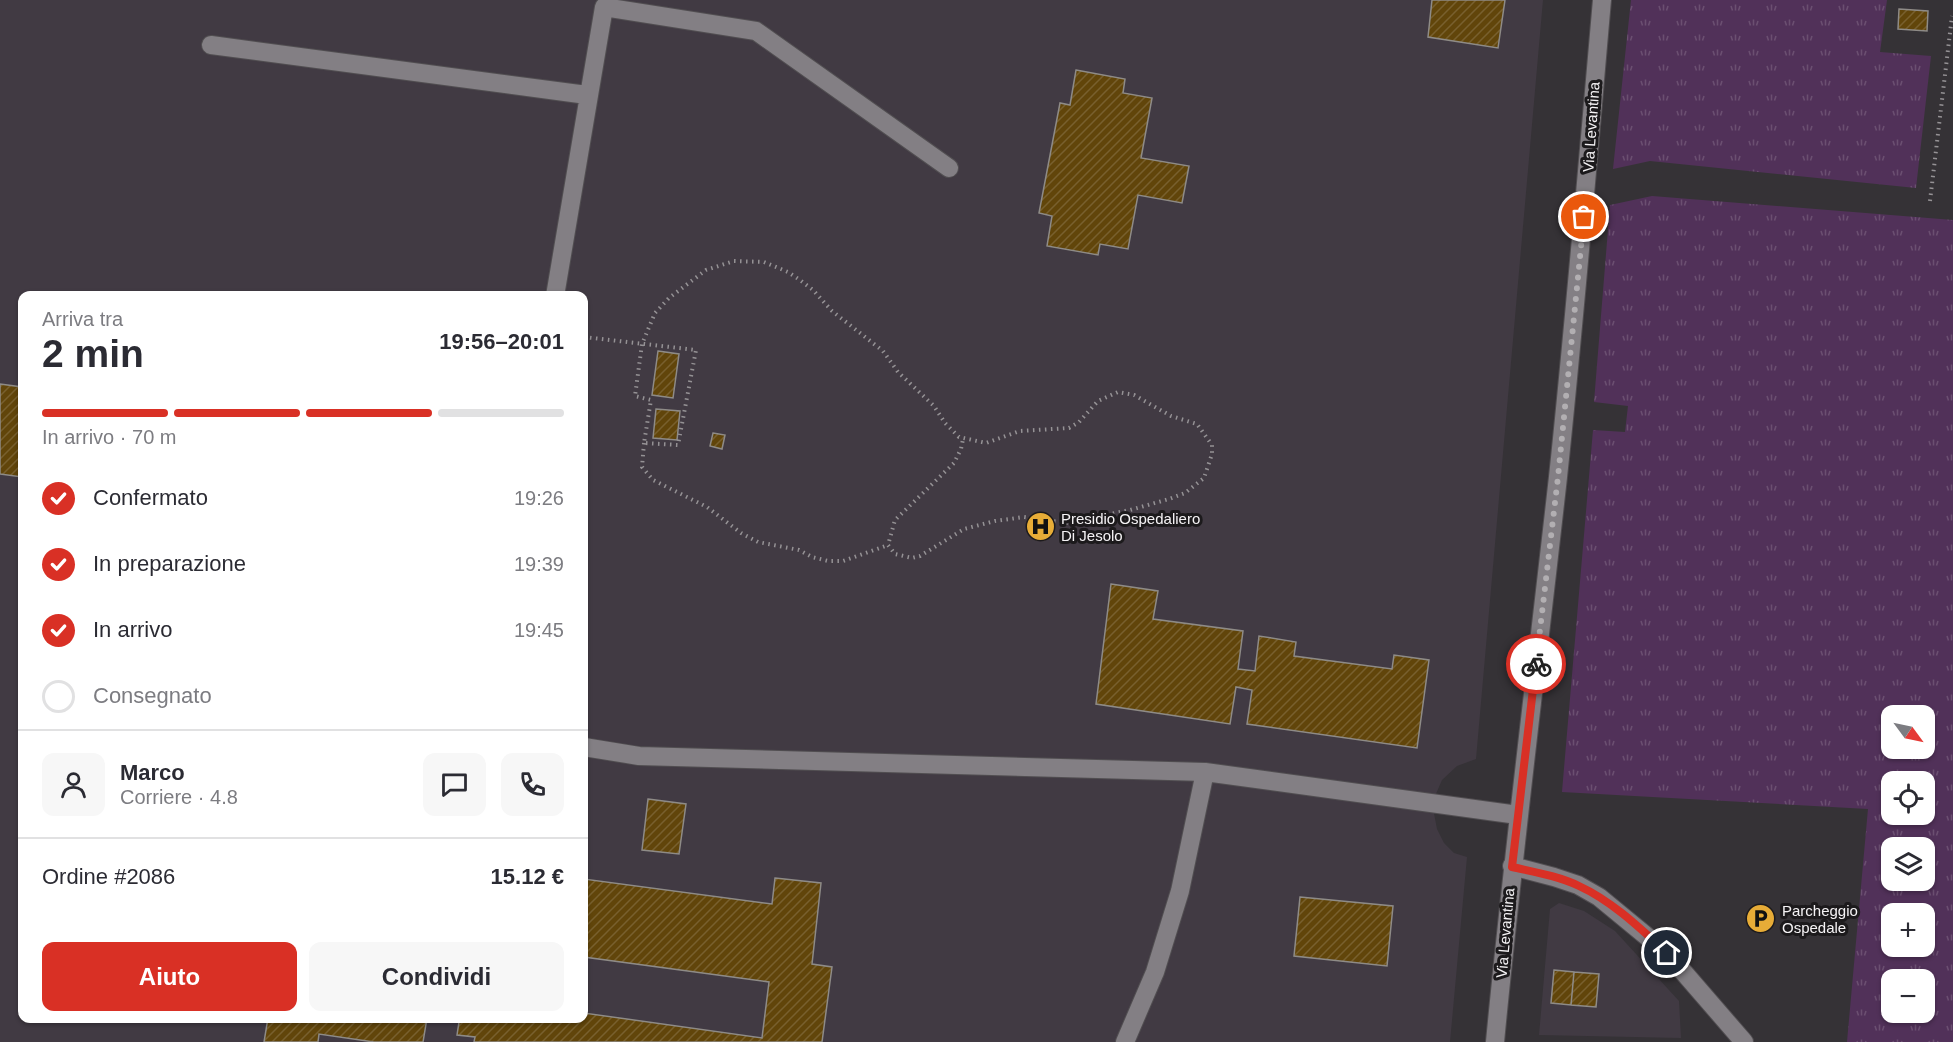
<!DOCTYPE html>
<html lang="it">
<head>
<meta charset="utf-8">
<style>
	:root { --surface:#fff; --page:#f7f7f7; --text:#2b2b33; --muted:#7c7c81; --line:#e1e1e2; --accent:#d93025 }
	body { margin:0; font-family:Arial,sans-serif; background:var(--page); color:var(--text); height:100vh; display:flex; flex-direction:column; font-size:22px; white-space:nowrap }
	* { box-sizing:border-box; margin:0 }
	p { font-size:20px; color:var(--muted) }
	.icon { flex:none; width:33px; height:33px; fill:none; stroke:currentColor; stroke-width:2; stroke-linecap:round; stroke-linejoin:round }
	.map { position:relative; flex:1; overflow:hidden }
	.details { position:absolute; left:18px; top:291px; width:570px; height:732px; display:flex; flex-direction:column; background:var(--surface); border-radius:12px; box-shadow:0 2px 4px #0004 }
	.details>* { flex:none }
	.needle { width:39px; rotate:123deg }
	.controls { position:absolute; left:1881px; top:705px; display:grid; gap:12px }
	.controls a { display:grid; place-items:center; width:54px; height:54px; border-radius:12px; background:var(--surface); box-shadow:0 2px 4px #0004; font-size:30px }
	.pin { position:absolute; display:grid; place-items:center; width:51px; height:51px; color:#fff; margin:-26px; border:3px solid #fff; border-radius:50%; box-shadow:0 2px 6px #0007 }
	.courier { position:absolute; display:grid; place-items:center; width:60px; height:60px; margin:-30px; border:4px solid #d93025; border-radius:50%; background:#fff; color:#222; box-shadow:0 2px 8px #0007 }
	.head em { font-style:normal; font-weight:600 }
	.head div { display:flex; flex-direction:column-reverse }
	.head { display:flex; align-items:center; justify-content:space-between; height:102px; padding:0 24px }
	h1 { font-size:39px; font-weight:600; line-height:45px }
	.bar { display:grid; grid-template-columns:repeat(4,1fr); gap:9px 6px; align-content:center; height:72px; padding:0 24px }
	.bar i { height:8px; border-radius:4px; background:var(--line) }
	.bar .on { background:var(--accent) }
	.bar p { grid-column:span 4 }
	.line { display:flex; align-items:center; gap:15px; padding:0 24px; border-top:2px solid var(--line) }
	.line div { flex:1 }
	.round { display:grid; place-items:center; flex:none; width:63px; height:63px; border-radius:12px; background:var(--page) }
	ol { padding:0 24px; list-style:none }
	li { display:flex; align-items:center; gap:18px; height:66px }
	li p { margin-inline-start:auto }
	li .icon { padding:6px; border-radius:50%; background:var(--accent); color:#fff; stroke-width:4 }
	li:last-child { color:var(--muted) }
	li i { width:33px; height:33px; border:3px solid var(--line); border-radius:50% }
	.cta { display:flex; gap:12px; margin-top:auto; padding:12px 24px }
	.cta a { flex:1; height:69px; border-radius:12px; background:var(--accent); color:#fff; font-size:24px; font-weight:600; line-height:69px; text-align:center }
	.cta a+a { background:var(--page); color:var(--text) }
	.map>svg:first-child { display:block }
	.built { fill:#413a43; fill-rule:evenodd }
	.grass { fill:url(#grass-tufts); fill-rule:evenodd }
	.building { fill:url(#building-hatch); stroke:#8e8b87; stroke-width:1.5 }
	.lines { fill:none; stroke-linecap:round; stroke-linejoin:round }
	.minor-casing { stroke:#514e51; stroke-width:20 }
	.path { stroke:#959295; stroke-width:4; stroke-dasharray:1.5 4.5; stroke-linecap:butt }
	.minor { stroke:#837f84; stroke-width:18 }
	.done { stroke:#b2afb2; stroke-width:6; stroke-dasharray:0 10.8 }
	.route { stroke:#d93025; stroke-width:8 }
	.labels { text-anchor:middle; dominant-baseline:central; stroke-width:6; stroke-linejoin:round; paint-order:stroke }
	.street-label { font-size:15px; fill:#f5f3f5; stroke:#1c1a1c }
	.poi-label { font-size:15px; fill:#f5f3f5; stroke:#1c1a1c; text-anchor:start }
</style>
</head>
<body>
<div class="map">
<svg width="1953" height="1042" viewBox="0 0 1953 1042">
	<defs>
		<pattern id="grass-tufts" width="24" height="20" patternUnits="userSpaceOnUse" patternTransform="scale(1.5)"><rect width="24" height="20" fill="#513159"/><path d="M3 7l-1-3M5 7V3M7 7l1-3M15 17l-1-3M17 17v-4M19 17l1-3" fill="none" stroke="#6b4f71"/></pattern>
		<pattern id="building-hatch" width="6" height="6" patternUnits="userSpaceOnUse" patternTransform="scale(1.5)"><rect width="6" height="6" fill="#61450a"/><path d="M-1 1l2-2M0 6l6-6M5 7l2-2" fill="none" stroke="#78602e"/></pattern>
	</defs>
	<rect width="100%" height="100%" fill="#353236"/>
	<path class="built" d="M 0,0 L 1543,0 L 1476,759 L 1457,766 L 1442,780 L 1432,803 L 1437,829 L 1444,843 L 1454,853 L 1467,857 L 1450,1042 L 0,1042 ZM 22,296 L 584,296 L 584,1018 L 22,1018 Z
		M 1559,903 L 1584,911 L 1615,931 L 1679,1001 L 1681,1038 L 1539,1035 L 1550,909 Z"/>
	<path class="grass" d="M 1631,0 L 1887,0 L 1880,52 L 1931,56 L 1916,188 L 1650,161 L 1613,169 Z
		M 1652,196 L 1953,220 L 1953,1042 L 1847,1042 L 1868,809 L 1562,792 L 1593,430 L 1625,432 L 1628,406 L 1594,402 L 1610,205 ZM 1892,716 L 1924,716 L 1924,748 L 1892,748 ZM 1892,782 L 1924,782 L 1924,814 L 1892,814 ZM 1892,848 L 1924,848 L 1924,880 L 1892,880 ZM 1892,914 L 1924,914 L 1924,946 L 1892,946 ZM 1892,980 L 1924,980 L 1924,1012 L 1892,1012 Z"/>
	<path class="building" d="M 1432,0 L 1505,0 L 1498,48 L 1428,37 Z
		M 1899,9 L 1928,11 L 1927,31 L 1898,29 Z
		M 1076,70 L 1125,79 L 1123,93 L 1152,98 L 1141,158 L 1189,166 L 1182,203 L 1138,195 L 1128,249 L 1100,244 L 1098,255 L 1047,246 L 1052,216 L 1039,213 L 1060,103 L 1070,105 Z
		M 658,351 L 679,354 L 673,398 L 652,395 Z
		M 0,384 L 22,387 L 22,477 L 0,474 Z
		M 656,409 L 680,411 L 677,440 L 653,438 Z
		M 713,433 L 725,435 L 722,449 L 710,446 Z
		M 1111,584 L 1158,591 L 1153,619 L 1243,631 L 1238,669 L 1255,671 L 1259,636 L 1296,642 L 1294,656 L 1392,669 L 1394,655 L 1429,660 L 1417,748 L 1247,724 L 1252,690 L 1236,687 L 1230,724 L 1096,704 Z
		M 648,799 L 686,804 L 679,854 L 642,850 Z
		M 775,878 L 821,883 L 812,964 L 832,967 L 822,1042 L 474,1042 L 475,1037 L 457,1035 L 459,1022 L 435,1018 L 584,1018 L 584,1013 L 762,1038 L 769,982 L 584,957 L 584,879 L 772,904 Z
		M 1300,897 L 1393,906 L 1387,966 L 1294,956 Z
		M 1554,970 L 1574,972 L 1571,1005 L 1551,1003 Z
		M 1574,972 L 1599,974 L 1596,1007 L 1571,1005 Z
		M 268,1018 L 427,1018 L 423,1042 L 374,1042 L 319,1034 L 318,1042 L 264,1042 Z"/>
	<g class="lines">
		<defs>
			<path id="minor" d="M 211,45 L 587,95
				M 555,296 L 604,7 L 756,31 L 949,168
				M 584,747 L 639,756 L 1205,772 L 1518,815
				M 1512,866 L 1554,877 L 1578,885 L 1599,897 L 1667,953 L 1744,1042
				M 1125,1042 L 1155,972 L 1180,891 L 1205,772
				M 1495,1042 C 1513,853 1537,665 1558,477 C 1575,318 1588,159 1602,0"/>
		</defs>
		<use href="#minor" class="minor-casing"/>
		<path class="path" d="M 1930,201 L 1952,16
			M 584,337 L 696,350 L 678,445 L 644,443 L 651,400 L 635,396 L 642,344 L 655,313 L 669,298 L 706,270 L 734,261 L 764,262 L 788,272 L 800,280 L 813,290 L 832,311 L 883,351 L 898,372 L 934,406 L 945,423 L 959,437 L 986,443 L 1020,431 L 1069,428 L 1079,422 L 1098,401 L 1118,392 L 1134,395 L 1171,416 L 1197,424 L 1212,445 L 1212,454 L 1204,478 L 1185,493 L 1169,499 L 1130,510 L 1067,523 L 1024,517 L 995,521 L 964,529 L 920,556 L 912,558 L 895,554 L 888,545 L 895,520 L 954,463 L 961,449 L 963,439
			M 644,443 L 642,467 L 653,480 L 707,507 L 741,533 L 758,542 L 799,550 L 812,557 L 828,561 L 843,561 L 888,545"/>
		<use href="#minor" class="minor"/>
	</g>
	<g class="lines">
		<path class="done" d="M 1536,664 L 1558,477 L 1584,217"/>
		<path class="route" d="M 1536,664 L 1512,867 C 1534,872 1558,876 1579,886 C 1612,901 1641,929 1667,953"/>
	</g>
	<defs>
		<symbol id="hospital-disc" viewBox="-11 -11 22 22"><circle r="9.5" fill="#e7ac37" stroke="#1c1a1c"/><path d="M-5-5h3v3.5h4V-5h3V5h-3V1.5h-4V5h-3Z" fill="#111"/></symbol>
		<symbol id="parking-disc" viewBox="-11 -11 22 22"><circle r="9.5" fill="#e7ac37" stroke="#1c1a1c"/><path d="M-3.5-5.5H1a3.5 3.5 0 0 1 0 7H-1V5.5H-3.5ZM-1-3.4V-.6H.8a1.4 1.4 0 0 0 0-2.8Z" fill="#111"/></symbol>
	</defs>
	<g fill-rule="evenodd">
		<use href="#hospital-disc" x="1024" y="510" width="33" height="33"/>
		<use href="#parking-disc" x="1744" y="902" width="33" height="33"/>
	</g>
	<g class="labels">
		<g class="street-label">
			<text transform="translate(1591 127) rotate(-86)">Via Levantina</text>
			<text transform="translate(1505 933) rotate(-85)">Via Levantina</text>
		</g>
		<g class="poi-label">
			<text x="1061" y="518">Presidio Ospedaliero<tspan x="1061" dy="17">Di Jesolo</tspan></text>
			<text x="1782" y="910">Parcheggio<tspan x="1782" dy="17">Ospedale</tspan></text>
		</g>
	</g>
</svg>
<div class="controls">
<a><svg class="needle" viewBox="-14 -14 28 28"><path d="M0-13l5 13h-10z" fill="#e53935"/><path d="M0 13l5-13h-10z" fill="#7c7c81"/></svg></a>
<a><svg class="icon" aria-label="locate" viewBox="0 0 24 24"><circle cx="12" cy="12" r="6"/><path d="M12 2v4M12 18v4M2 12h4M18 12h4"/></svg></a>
<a><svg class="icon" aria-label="layers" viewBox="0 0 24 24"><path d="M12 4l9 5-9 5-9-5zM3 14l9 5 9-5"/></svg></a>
<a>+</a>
<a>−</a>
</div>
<div class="pin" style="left:1584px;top:217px;background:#ea580c"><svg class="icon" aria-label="bag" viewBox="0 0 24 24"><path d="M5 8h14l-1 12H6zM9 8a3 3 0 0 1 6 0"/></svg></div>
<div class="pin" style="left:1667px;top:953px;background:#1f2937"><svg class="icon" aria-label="home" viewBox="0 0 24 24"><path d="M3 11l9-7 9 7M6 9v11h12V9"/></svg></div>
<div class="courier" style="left:1536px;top:664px"><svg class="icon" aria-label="bike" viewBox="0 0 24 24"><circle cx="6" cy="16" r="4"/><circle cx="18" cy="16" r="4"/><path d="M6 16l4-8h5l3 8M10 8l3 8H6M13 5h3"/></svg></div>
<section class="details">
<div class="head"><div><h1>2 min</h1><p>Arriva tra</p></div><em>19:56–20:01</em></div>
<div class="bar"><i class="on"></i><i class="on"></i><i class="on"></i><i></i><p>In arrivo · 70 m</p></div>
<ol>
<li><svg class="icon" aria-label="check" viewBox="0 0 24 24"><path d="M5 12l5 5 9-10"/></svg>Confermato<p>19:26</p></li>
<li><svg class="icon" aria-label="check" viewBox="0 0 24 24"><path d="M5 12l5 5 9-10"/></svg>In preparazione<p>19:39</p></li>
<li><svg class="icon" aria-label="check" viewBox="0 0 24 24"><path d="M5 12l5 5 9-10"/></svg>In arrivo<p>19:45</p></li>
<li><i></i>Consegnato</li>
</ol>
<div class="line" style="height:108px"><a class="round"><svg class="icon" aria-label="person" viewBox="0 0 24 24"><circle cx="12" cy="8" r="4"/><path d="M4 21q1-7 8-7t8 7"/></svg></a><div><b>Marco</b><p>Corriere · 4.8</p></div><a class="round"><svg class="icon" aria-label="chat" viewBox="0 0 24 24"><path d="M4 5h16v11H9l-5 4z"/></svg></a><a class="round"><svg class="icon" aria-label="phone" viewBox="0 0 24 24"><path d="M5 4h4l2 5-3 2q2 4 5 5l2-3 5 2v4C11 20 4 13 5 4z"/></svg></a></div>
<div class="line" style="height:78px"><div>Ordine #2086</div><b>15.12 €</b></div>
<div class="cta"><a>Aiuto</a><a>Condividi</a></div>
</section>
</div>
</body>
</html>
